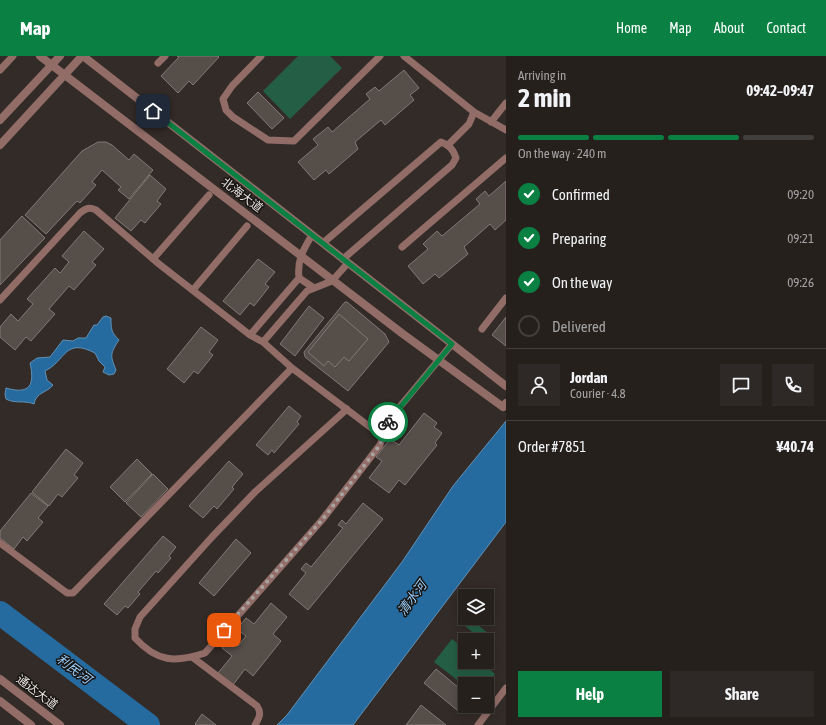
<!DOCTYPE html>
<html lang="en">
<head>
<meta charset="utf-8">
<style>
	:root { --surface:#26201d; --page:#2e2826; --text:#f1f3f6; --muted:#a4a3a4; --line:#423e3b; --accent:#0b8043 }
	body { margin:0; font-family:"Asap Condensed","Noto Sans SC",sans-serif; background:var(--page); color:var(--text); height:100vh; display:flex; flex-direction:column; font-size:15px; white-space:nowrap }
	* { box-sizing:border-box; margin:0 }
	p { font-size:13px; color:var(--muted) }
	.icon { flex:none; width:22px; height:22px; fill:none; stroke:currentColor; stroke-width:2; stroke-linecap:round; stroke-linejoin:round }
	.map { position:relative; flex:1; overflow:hidden }
	.sheet { display:flex; flex-direction:column; background:var(--surface); width:320px }
	.sheet>* { flex:none }
	.fabs { position:absolute; left:458px; top:533px; display:grid; gap:8px }
	.fabs a { display:grid; place-items:center; width:36px; height:36px; border-radius:0px; background:var(--surface); box-shadow:0 2px 10px #0003,0 0 0 1px var(--line); font-size:20px }
	.pin { position:absolute; display:grid; place-items:center; width:34px; height:34px; color:#fff; margin:-17px; border-radius:8px; box-shadow:0 2px 6px #0006 }
	.courier { position:absolute; display:grid; place-items:center; width:40px; height:40px; margin:-20px; border:3px solid #0b8043; border-radius:50%; background:#fff; color:#222; box-shadow:0 1px 5px #0007 }
	.headline em { font-style:normal; font-weight:700 }
	.headline div { display:flex; flex-direction:column-reverse }
	.headline { display:flex; align-items:center; justify-content:space-between; height:68px; padding:0 12px }
	h1 { font-size:26px; font-weight:700; line-height:30px }
	.bar { display:grid; grid-template-columns:repeat(4,1fr); gap:6px 4px; align-content:center; height:48px; padding:0 12px }
	.bar i { height:5px; border-radius:3px; background:var(--line) }
	.bar .active { background:var(--accent) }
	.bar p { grid-column:span 4 }
	.line { display:flex; align-items:center; gap:10px; padding:0 12px; border-top:1px solid var(--line) }
	.line div { flex:1 }
	.round { display:grid; place-items:center; flex:none; width:42px; height:42px; border-radius:0px; background:var(--page) }
	ol { padding:0 12px; list-style:none }
	li { display:flex; align-items:center; gap:12px; height:44px }
	li p { margin-inline-start:auto }
	li .icon { padding:4px; border-radius:50%; background:var(--accent); color:#fff; stroke-width:4 }
	li:last-child { color:var(--muted) }
	li i { width:22px; height:22px; border:2px solid var(--line); border-radius:50% }
	.primary-button { display:flex; gap:8px; margin-top:auto; padding:8px 12px }
	.primary-button a { flex:1; height:46px; border-radius:0px; background:var(--accent); color:#fff; font-size:16px; font-weight:700; line-height:46px; text-align:center }
	.primary-button a+a { background:var(--page); color:var(--text) }
	header { display:flex; align-items:center; gap:24px; box-sizing:border-box; height:56px; padding:0 20px; background:var(--accent); color:#fff }
	header strong { font-size:19px }
	nav { display:flex; gap:22px; margin-inline-start:auto; font-size:14px }
	main { display:flex; flex:1; min-height:0 }
	.map>svg:first-child { display:block }
	.green { fill:#245e45 }
	.water { fill:#266ba0; stroke:#6190b4 }
	.lines { fill:none; stroke-linecap:round; stroke-linejoin:round }
	.river { stroke:#266ba0; stroke-width:24 }
	.building { fill:#564e49; stroke:#827974 }
	.service { stroke:#926d68; stroke-width:7 }
	.tertiary { stroke:#926d68; stroke-width:8 }
	.done { stroke:#aaa4a1; stroke-width:4; stroke-dasharray:0 7.2 }
	.route { stroke:#0b8043; stroke-width:5 }
	.labels { text-anchor:middle; dominant-baseline:central; stroke-width:3; stroke-linejoin:round; paint-order:stroke }
	.street-label { font-size:12px; fill:#eae5e3; stroke:#181513 }
	.water-label { font-size:13px; font-style:italic; fill:#99ccf9; stroke:#181513 }
</style>
</head>
<body>
<header>
<strong>Map</strong>
<nav><a>Home</a><a>Map</a><a>About</a><a>Contact</a></nav>
</header>
<main>
<div class="map">
<svg width="506" height="669" viewBox="0 0 506 669">
	<rect width="100%" height="100%" fill="#332b27"/>
	<path class="green" d="M 298,0 L 330,0 L 342,12 L 290,63 L 263,35 Z
		M 471,563 L 490,579 L 486,584 L 482,584 L 465,570 Z
		M 452,583 L 465,593 L 465,606 L 481,606 L 495,618 L 487,628 L 465,628 L 465,630 L 434,606 Z"/>
	<path class="water" d="M 106,260 L 111,262 C 111,273 111,276 119,284 C 110,298 110,299 116,314 L 114,318 L 109,319 L 103,316 L 105,311 L 99,305 L 95,297 C 64,281 66,305 45,315 L 47,324 L 53,329 C 47,337 36,336 34,348 C 25,344 15,348 6,343 L 5,338 L 6,332 C 30,339 35,329 30,307 L 37,302 L 50,301 L 63,284 L 73,285 L 78,282 L 86,282 L 94,269 L 97,269 L 103,261 Z
		M 506,365 L 506,466 L 353,669 L 277,669 L 287,659 L 402,506 L 453,430 Z"/>
	<g class="lines">
		<path class="river" d="M 0,557 L 148,669"/>
	</g>
	<path class="building" d="M 177,0 L 218,0 L 219,1 L 193,29 L 189,25 L 178,37 L 161,20 L 179,1 Z
		M 404,14 L 419,32 L 410,39 L 414,44 L 385,69 L 381,64 L 355,86 L 358,93 L 329,118 L 326,114 L 314,124 L 298,106 L 318,89 L 313,83 L 328,71 L 332,76 L 370,43 L 366,38 L 375,31 L 379,35 Z
		M 258,36 L 284,62 L 272,73 L 247,47 Z
		M 98,86 L 106,86 L 112,89 L 129,104 L 134,98 L 153,114 L 129,143 L 118,134 L 121,131 L 102,114 L 92,126 L 96,129 L 80,147 L 77,145 L 46,178 L 25,159 L 82,95 Z
		M 150,119 L 166,133 L 157,145 L 161,148 L 145,167 L 141,164 L 131,175 L 115,162 Z
		M 506,125 L 506,164 L 495,174 L 490,168 L 464,191 L 468,198 L 439,222 L 435,218 L 423,228 L 408,210 L 428,193 L 423,188 L 437,175 L 442,180 L 480,148 L 476,143 L 485,135 L 489,140 Z
		M 22,160 L 45,182 L 0,229 L 0,184 Z
		M 84,175 L 104,193 L 92,206 L 96,209 L 74,234 L 69,230 L 49,253 L 55,258 L 31,285 L 26,281 L 15,294 L 0,281 L 0,271 L 11,258 L 18,265 L 33,248 L 27,243 L 55,212 L 60,217 L 69,206 L 62,200 Z
		M 258,203 L 275,216 L 265,228 L 269,231 L 254,250 L 250,247 L 240,259 L 223,245 Z
		M 345,246 L 347,246 L 385,278 L 389,286 L 348,335 L 305,301 L 304,296 Z
		M 309,250 L 324,262 L 295,300 L 280,288 Z
		M 339,258 L 368,283 L 349,305 L 344,301 L 335,311 L 328,305 L 324,310 L 308,296 Z
		M 506,261 L 506,290 L 492,279 Z
		M 201,271 L 218,284 L 209,296 L 213,299 L 198,318 L 194,315 L 184,327 L 167,313 Z
		M 289,350 L 301,360 L 297,366 L 299,368 L 274,397 L 272,394 L 268,399 L 256,389 Z
		M 424,357 L 437,367 L 434,371 L 442,377 L 435,387 L 437,389 L 405,429 L 399,424 L 389,437 L 369,422 L 382,405 L 376,401 L 390,383 L 399,389 Z
		M 66,393 L 83,407 L 74,419 L 78,422 L 62,441 L 58,438 L 49,450 L 32,436 Z
		M 137,403 L 152,418 L 125,446 L 110,431 Z
		M 229,405 L 243,418 L 232,431 L 234,433 L 217,453 L 214,450 L 203,462 L 189,450 Z
		M 153,418 L 168,433 L 141,461 L 126,447 Z
		M 31,437 L 48,450 L 38,462 L 43,466 L 27,485 L 23,481 L 14,493 L 0,482 L 0,475 Z
		M 363,447 L 383,463 L 308,554 L 289,538 L 306,517 L 301,513 L 306,507 L 311,511 L 343,472 L 338,469 L 342,464 L 346,468 Z
		M 163,480 L 176,491 L 169,500 L 171,502 L 158,517 L 156,515 L 138,536 L 140,538 L 128,552 L 125,550 L 117,559 L 104,548 Z
		M 236,483 L 251,497 L 214,540 L 199,527 Z
		M 271,547 L 287,561 L 273,578 L 281,585 L 253,620 L 245,613 L 233,629 L 218,617 L 232,600 L 222,592 L 229,583 L 238,590 L 246,580 L 237,573 L 246,562 L 254,568 Z
		M 436,613 L 465,637 L 465,644 L 457,654 L 424,627 Z
		M 421,649 L 446,669 L 406,669 Z
		M 202,658 L 216,669 L 196,669 L 195,668 Z"/>
	<g class="lines">
		<path class="service" d="M 261,0 L 232,30 L 223,43 L 226,54 L 233,61 L 268,84 L 294,85 L 380,0
			M 404,0 L 474,56 L 506,74
			M 158,7 L 165,0
			M 0,14 L 13,0
			M 491,66 L 506,47
			M 448,89 L 469,68 L 474,56
			M 323,187 L 441,86 C 449,89 453,93 456,102 L 452,109 L 343,203
			M 402,191 L 506,102
			M 153,203 L 209,139
			M 299,222 L 314,232
			M 193,234 L 247,170
			M 0,244 L 80,157 C 86,152 89,151 96,154 L 159,208 L 250,279 L 263,286 L 292,312 L 378,377 L 452,288
			M 482,273 L 506,242
			M 250,279 L 299,222 C 297,204 303,194 312,179
			M 263,286 L 307,235 L 332,225 L 348,207
			M 347,353 L 255,436 L 212,481 L 140,561 L 135,573 L 135,582 C 157,606 175,607 205,597 L 322,464 L 380,389 L 382,383 L 378,377
			M 0,487 L 67,537 L 73,537 L 292,312
			M 192,601 L 257,650 C 262,657 259,662 255,669
			M 478,669 L 506,632"/>
		<path class="tertiary" d="M 40,0 L 403,278 L 503,351 L 506,347
			M 83,0 L 506,330
			M 0,64 L 60,0
			M 0,89 L 82,0
			M 0,623 L 60,669
			M 0,645 L 31,669"/>
	</g>
	<g class="lines">
		<path class="done" d="M 224,574 L 322,464 L 380,389 L 382,383 L 378,377 L 388,366"/>
		<path class="route" d="M 153,55 L 452,288 L 388,366"/>
	</g>
	<g class="labels">
		<g class="street-label">
			<text transform="translate(242 139) rotate(37)">北海大道</text>
			<text transform="translate(37 636) rotate(37)">通达大道</text>
		</g>
		<g class="water-label">
			<text transform="translate(412 542) rotate(-54)">清水河</text>
			<text transform="translate(74 613) rotate(37)">利民河</text>
		</g>
	</g>
</svg>
<div class="fabs">
<a><svg class="icon" aria-label="layers" viewBox="0 0 24 24"><path d="M12 4l9 5-9 5-9-5zM3 14l9 5 9-5"/></svg></a>
<a>+</a>
<a>−</a>
</div>
<div class="pin" style="left:224px;top:574px;background:#ea580c"><svg class="icon" aria-label="bag" viewBox="0 0 24 24"><path d="M5 8h14l-1 12H6zM9 8a3 3 0 0 1 6 0"/></svg></div>
<div class="pin" style="left:153px;top:55px;background:#1f2937"><svg class="icon" aria-label="home" viewBox="0 0 24 24"><path d="M3 11l9-7 9 7M6 9v11h12V9"/></svg></div>
<div class="courier" style="left:388px;top:366px"><svg class="icon" aria-label="bike" viewBox="0 0 24 24"><circle cx="6" cy="16" r="4"/><circle cx="18" cy="16" r="4"/><path d="M6 16l4-8h5l3 8M10 8l3 8H6M13 5h3"/></svg></div>
</div>
<section class="sheet">
<div class="headline"><div><h1>2 min</h1><p>Arriving in</p></div><em>09:42–09:47</em></div>
<div class="bar"><i class="active"></i><i class="active"></i><i class="active"></i><i></i><p>On the way · 240 m</p></div>
<ol>
<li><svg class="icon" aria-label="check" viewBox="0 0 24 24"><path d="M5 12l5 5 9-10"/></svg>Confirmed<p>09:20</p></li>
<li><svg class="icon" aria-label="check" viewBox="0 0 24 24"><path d="M5 12l5 5 9-10"/></svg>Preparing<p>09:21</p></li>
<li><svg class="icon" aria-label="check" viewBox="0 0 24 24"><path d="M5 12l5 5 9-10"/></svg>On the way<p>09:26</p></li>
<li><i></i>Delivered</li>
</ol>
<div class="line" style="height:72px"><a class="round"><svg class="icon" aria-label="person" viewBox="0 0 24 24"><circle cx="12" cy="8" r="4"/><path d="M4 21q1-7 8-7t8 7"/></svg></a><div><b>Jordan</b><p>Courier · 4.8</p></div><a class="round"><svg class="icon" aria-label="chat" viewBox="0 0 24 24"><path d="M4 5h16v11H9l-5 4z"/></svg></a><a class="round"><svg class="icon" aria-label="phone" viewBox="0 0 24 24"><path d="M5 4h4l2 5-3 2q2 4 5 5l2-3 5 2v4C11 20 4 13 5 4z"/></svg></a></div>
<div class="line" style="height:52px"><div>Order #7851</div><b>¥40.74</b></div>
<div class="primary-button"><a>Help</a><a>Share</a></div>
</section>
</main>
</body>
</html>
